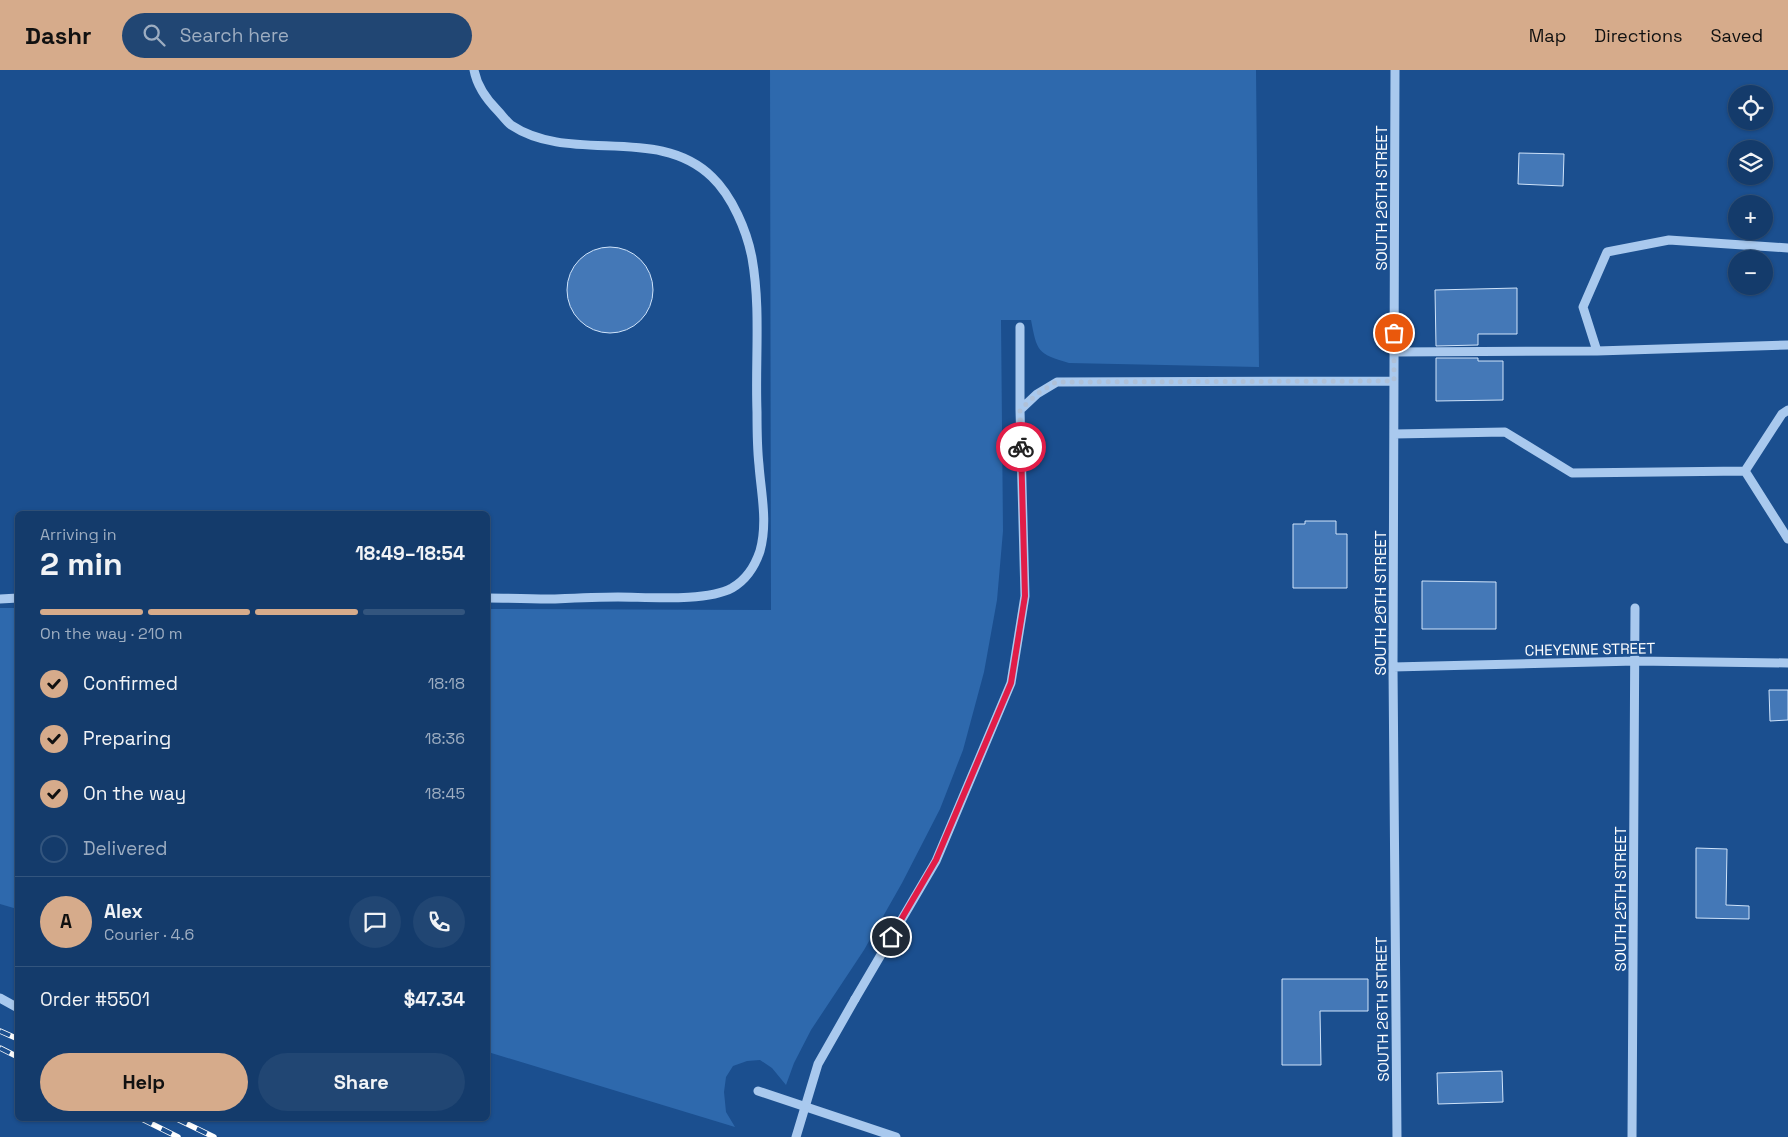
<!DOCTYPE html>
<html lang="en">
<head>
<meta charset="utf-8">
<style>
	:root { --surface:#143b6b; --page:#214673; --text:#f1f3f6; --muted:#9dadc1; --line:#33557e; --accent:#d6ab8b }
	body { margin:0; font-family:"Space Grotesk",sans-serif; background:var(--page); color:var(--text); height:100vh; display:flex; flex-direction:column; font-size:19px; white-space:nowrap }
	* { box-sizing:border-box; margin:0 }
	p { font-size:16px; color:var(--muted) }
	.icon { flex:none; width:28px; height:28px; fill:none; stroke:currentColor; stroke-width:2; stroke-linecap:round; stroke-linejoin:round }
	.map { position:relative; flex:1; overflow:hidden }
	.drawer { position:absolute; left:15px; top:441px; width:475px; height:610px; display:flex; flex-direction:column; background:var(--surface); border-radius:8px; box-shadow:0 1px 4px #0004,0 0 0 1px var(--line) }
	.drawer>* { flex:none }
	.buttons { position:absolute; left:1728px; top:15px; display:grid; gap:10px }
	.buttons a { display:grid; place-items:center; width:45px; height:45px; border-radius:50%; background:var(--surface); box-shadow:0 1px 4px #0004,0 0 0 1px var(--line); font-size:25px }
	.pin { position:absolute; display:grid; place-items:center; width:42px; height:42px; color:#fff; margin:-21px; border:2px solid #fff; border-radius:50%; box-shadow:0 1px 5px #0007 }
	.courier { position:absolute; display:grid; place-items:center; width:50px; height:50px; margin:-25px; border:4px solid #e11d48; border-radius:50%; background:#fff; color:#222; box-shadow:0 1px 6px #0007 }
	.head em { font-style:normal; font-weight:700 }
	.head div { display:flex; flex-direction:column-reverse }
	.head { display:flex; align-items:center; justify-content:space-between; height:85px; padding:0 25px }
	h1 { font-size:32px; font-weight:700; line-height:38px }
	.bar { display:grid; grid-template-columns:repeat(4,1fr); gap:8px 5px; align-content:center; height:60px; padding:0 25px }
	.bar i { height:6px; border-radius:4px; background:var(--line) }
	.bar .selected { background:var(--accent) }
	.bar p { grid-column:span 4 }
	.line { display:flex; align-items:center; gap:12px; padding:0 25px; border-top:1px solid var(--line) }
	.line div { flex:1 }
	.round { display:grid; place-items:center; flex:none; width:52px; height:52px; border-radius:26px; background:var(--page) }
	ol { padding:0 25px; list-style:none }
	li { display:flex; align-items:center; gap:15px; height:55px }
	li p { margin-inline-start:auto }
	li .icon { padding:5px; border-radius:50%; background:var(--accent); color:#111; stroke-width:4 }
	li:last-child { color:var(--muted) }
	li i { width:28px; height:28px; border:2px solid var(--line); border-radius:50% }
	.button { display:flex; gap:10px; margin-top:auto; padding:10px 25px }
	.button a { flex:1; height:58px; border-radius:30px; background:var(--accent); color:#111; font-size:20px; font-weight:700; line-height:58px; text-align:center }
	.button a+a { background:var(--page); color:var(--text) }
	header { display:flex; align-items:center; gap:30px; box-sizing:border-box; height:70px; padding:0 25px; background:var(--accent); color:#111 }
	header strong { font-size:24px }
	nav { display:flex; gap:28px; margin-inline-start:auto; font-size:18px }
	.search { width:350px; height:45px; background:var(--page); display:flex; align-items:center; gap:12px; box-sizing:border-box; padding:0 18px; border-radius:28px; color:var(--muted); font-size:19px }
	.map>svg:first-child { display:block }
	.green { fill:#2e69ad }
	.building { fill:#4478b7; stroke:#cfe3fa }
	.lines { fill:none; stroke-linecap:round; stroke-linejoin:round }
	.minor { stroke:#a9c9ee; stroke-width:9 }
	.rail-casing { stroke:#fff; stroke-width:5.5 }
	.rail { stroke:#1b4f8f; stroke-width:4; stroke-dasharray:11; stroke-linecap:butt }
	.minor-bridge { stroke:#a9c9ee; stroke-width:9 }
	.done { stroke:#afc1d8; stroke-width:5; stroke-dasharray:0 9 }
	.route { stroke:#e11d48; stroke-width:6 }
	.labels { text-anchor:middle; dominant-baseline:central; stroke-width:4.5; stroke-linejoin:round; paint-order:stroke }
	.street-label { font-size:15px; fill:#fff; stroke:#1b4f8f }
</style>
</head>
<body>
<header>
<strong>Dashr</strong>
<div class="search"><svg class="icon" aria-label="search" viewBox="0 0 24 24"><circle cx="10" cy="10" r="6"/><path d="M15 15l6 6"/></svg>Search here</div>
<nav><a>Map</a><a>Directions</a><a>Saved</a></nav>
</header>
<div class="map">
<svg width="1788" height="1067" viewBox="0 0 1788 1067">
	<rect width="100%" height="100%" fill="#1b4f8f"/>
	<path class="green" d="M 770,0 L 1256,0 L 1259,297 L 1069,293 C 1037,284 1037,281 1031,250 L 1001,250 L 1003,461 L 997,530 L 984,602 L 963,680 L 940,739 L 902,813 L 864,880 L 811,960 L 794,993 L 786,1015 L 772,998 L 760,990 L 747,991 L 733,996 L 726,1007 L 724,1022 L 726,1042 L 735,1057 L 488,982 L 488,539 L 771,540 Z
		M 0,538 L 17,538 L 17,839 L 0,834 Z"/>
	<path class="building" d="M 1519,83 L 1564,84 L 1563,116 L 1518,114 Z
		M567 220a43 43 0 1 1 86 0a43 43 0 1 1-86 0Z
		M 1517,218 L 1517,264 L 1478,264 L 1478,275 L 1436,276 L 1435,220 Z
		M 1436,288 L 1478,288 L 1478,291 L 1503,291 L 1503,330 L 1436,331 Z
		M 1305,451 L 1336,451 L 1336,464 L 1347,464 L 1347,518 L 1293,518 L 1293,454 L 1305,454 Z
		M 1422,511 L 1496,512 L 1496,559 L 1422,559 Z
		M 1769,620 L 1788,620 L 1788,650 L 1770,651 Z
		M 1696,778 L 1727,779 L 1726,835 L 1749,836 L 1749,849 L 1696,848 Z
		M 1282,909 L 1368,909 L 1368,941 L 1320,941 L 1321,995 L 1282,995 Z
		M 1502,1001 L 1503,1032 L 1438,1034 L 1437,1003 Z"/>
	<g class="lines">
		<path class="minor" d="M 474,0 C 477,16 486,29 498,41 C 502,45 506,51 511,55 C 571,95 658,54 712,107 C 732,126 747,161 752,188 C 761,239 755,290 757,342 C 757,359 757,377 759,395 C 761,423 768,452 760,481 C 755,496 746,510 732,518 C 706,532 648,527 618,527 C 597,527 576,528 555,529 C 532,529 510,528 488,528
			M 1395,0 L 1393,597 L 1397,1067
			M 1597,281 L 1583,237 L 1607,182 L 1669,170 L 1788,178
			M 1394,282 L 1597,281 L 1788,275
			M 1020,340 L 1037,324 L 1057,312 L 1394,311
			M 1394,364 L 1505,362 L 1572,403 L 1745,401 L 1788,469
			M 1745,401 L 1782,344 L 1788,340
			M 0,529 L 18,528
			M 1393,597 L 1636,591 L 1788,593
			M 0,928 L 18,938
			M 855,929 L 936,791 L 1011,613 L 1025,526 L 1020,340 L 1020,257
			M 758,1021 L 896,1067
			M 1632,1067 L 1635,538"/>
		<defs>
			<path id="rail" d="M 0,961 L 18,969
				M 0,978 L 18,987
				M 142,1049 L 178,1067
				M 177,1049 L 214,1067"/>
		</defs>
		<use href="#rail" class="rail-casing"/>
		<use href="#rail" class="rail"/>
		<path class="minor-bridge" d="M 796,1067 L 818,994 L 855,929"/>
	</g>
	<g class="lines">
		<path class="done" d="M 1021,377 L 1020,340 L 1037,324 L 1056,312 L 1394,311 L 1394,263"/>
		<path class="route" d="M 891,867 L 936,790 L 1011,613 L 1025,526 L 1021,377"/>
	</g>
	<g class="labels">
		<g class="street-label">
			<text transform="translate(1381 128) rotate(-90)">SOUTH 26TH STREET</text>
			<text transform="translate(1380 533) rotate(-90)">SOUTH 26TH STREET</text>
			<text transform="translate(1590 579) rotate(-1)">CHEYENNE STREET</text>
			<text transform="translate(1620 829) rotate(-90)">SOUTH 25TH STREET</text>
			<text transform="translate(1382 939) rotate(-91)">SOUTH 26TH STREET</text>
		</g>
	</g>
</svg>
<div class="buttons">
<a><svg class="icon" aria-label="locate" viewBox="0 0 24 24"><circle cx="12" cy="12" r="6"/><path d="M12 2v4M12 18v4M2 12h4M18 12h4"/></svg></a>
<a><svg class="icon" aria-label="layers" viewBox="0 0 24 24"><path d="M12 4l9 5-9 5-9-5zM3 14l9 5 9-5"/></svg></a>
<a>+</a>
<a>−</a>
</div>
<div class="pin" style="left:1394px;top:263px;background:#ea580c"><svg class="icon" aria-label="bag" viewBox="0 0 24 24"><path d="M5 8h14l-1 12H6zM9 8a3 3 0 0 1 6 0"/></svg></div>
<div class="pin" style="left:891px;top:867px;background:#1f2937"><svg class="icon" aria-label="home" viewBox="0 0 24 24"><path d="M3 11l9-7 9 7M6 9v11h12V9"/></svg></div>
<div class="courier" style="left:1021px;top:377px"><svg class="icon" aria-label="bike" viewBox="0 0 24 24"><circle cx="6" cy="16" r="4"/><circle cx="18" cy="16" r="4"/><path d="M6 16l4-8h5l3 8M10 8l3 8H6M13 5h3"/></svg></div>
<section class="drawer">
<div class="head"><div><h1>2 min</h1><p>Arriving in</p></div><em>18:49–18:54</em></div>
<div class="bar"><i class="selected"></i><i class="selected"></i><i class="selected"></i><i></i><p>On the way · 210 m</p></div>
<ol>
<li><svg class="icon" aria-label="check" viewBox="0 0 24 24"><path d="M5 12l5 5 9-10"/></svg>Confirmed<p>18:18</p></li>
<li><svg class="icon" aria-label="check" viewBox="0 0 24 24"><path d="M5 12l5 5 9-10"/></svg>Preparing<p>18:36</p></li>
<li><svg class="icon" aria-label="check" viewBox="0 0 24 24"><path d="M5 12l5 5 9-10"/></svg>On the way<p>18:45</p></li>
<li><i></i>Delivered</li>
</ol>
<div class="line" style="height:90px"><b class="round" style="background:var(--accent);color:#111">A</b><div><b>Alex</b><p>Courier · 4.6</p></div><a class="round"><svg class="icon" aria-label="chat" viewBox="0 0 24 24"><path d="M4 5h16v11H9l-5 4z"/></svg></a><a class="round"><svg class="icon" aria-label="phone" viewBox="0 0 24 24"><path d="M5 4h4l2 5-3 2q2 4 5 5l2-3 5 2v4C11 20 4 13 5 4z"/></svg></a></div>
<div class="line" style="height:65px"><div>Order #5501</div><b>$47.34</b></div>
<div class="button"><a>Help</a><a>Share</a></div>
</section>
</div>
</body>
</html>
